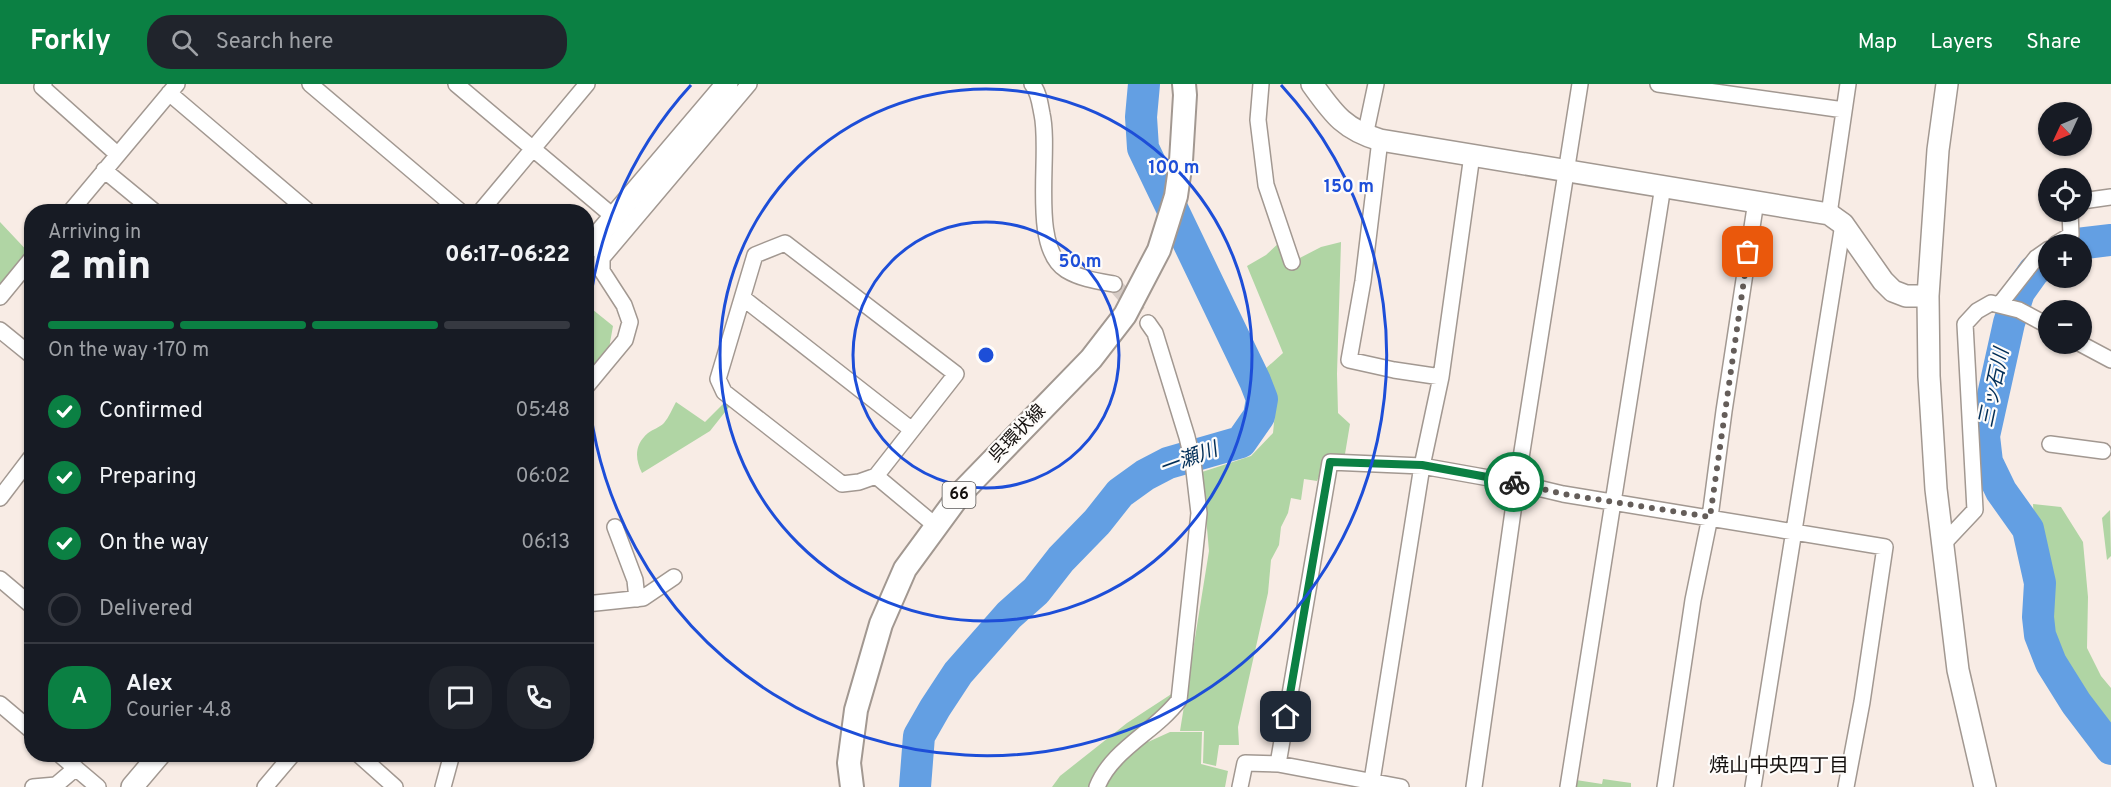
<!DOCTYPE html>
<html lang="en">
<head>
<meta charset="utf-8">
<style>
	:root { --surface:#171b24; --page:#20242c; --text:#f1f3f6; --muted:#9ea1a6; --line:#363941; --accent:#0b8043 }
	body { margin:0; font-family:Overpass,"Noto Sans JP",sans-serif; background:var(--page); color:var(--text); height:100vh; display:flex; flex-direction:column; font-size:22px; white-space:nowrap }
	* { box-sizing:border-box; margin:0 }
	p { font-size:20px; color:var(--muted) }
	.icon { flex:none; width:33px; height:33px; fill:none; stroke:currentColor; stroke-width:2; stroke-linecap:round; stroke-linejoin:round }
	.map { position:relative; flex:1; overflow:hidden }
	.panel { position:absolute; left:24px; top:120px; width:570px; height:558px; display:flex; flex-direction:column; background:var(--surface); border-radius:24px; box-shadow:0 2px 4px #0004 }
	.panel>* { flex:none }
	.needle { width:39px; rotate:226deg }
	.controls { position:absolute; left:2038px; top:18px; display:grid; gap:12px }
	.controls a { display:grid; place-items:center; width:54px; height:54px; border-radius:50%; background:var(--surface); box-shadow:0 2px 4px #0004; font-size:30px }
	.pin { position:absolute; display:grid; place-items:center; width:51px; height:51px; color:#fff; margin:-26px; border-radius:12px; box-shadow:0 3px 9px #0006 }
	.courier { position:absolute; display:grid; place-items:center; width:60px; height:60px; margin:-30px; border:4px solid #0b8043; border-radius:50%; background:#fff; color:#222; box-shadow:0 2px 8px #0007 }
	.summary em { font-style:normal; font-weight:800 }
	.summary div { display:flex; flex-direction:column-reverse }
	.summary { display:flex; align-items:center; justify-content:space-between; height:102px; padding:0 24px }
	h1 { font-size:39px; font-weight:800; line-height:45px }
	.bar { display:grid; grid-template-columns:repeat(4,1fr); gap:9px 6px; align-content:center; height:72px; padding:0 24px }
	.bar i { height:8px; border-radius:4px; background:var(--line) }
	.bar .current { background:var(--accent) }
	.bar p { grid-column:span 4 }
	.line { display:flex; align-items:center; gap:15px; padding:0 24px; border-top:2px solid var(--line) }
	.line div { flex:1 }
	.round { display:grid; place-items:center; flex:none; width:63px; height:63px; border-radius:24px; background:var(--page) }
	ol { padding:0 24px; list-style:none }
	li { display:flex; align-items:center; gap:18px; height:66px }
	li p { margin-inline-start:auto }
	li .icon { padding:6px; border-radius:50%; background:var(--accent); color:#fff; stroke-width:4 }
	li:last-child { color:var(--muted) }
	li i { width:33px; height:33px; border:3px solid var(--line); border-radius:50% }
	header { display:flex; align-items:center; gap:36px; box-sizing:border-box; height:84px; padding:0 30px; background:var(--accent); color:#fff }
	header strong { font-size:28px }
	nav { display:flex; gap:33px; margin-inline-start:auto; font-size:21px }
	.search { width:420px; height:54px; background:var(--page); display:flex; align-items:center; gap:15px; box-sizing:border-box; padding:0 21px; border-radius:24px; color:var(--muted); font-size:22px }
	.map>svg:first-child { display:block }
	.green { fill:#b0d5a4 }
	.lines { fill:none; stroke-linecap:round; stroke-linejoin:round }
	.river { stroke:#639fe3; stroke-width:32 }
	.street-tunnel { stroke:#d6cbc5; stroke-width:15; stroke-dasharray:15 8; stroke-linecap:butt }
	.street-casing { stroke:#a29891; stroke-width:18 }
	.secondary-casing { stroke:#a29891; stroke-width:24 }
	.primary-casing { stroke:#a29891; stroke-width:26 }
	.street { stroke:#fff; stroke-width:15 }
	.secondary { stroke:#fff; stroke-width:21 }
	.primary { stroke:#fff; stroke-width:22 }
	.done { stroke:#645d59; stroke-width:6; stroke-dasharray:0 10.8 }
	.route { stroke:#0b8043; stroke-width:8 }
	.ring { fill:none; stroke:#1d4ed8; stroke-width:3 }
	.labels { text-anchor:middle; dominant-baseline:central; stroke-width:4.5; stroke-linejoin:round; paint-order:stroke }
	.shield { fill:#fefcfa; stroke:#5a5755; stroke-width:1.5 }
	.shield-label { font-size:16px; font-weight:bold; fill:#14100e }
	.street-label { font-size:18px; fill:#14100e; stroke:#fefcfa }
	.water-label { font-size:20px; font-style:italic; fill:#012e58; stroke:#fefcfa }
	.neighbourhood-label { font-size:20px; fill:#14100e; stroke:#fefcfa }
	.centre { fill:#1d4ed8; stroke:#fefcfa; stroke-width:3 }
	.ring-label { font-size:18px; text-anchor:middle; font-weight:bold; fill:#1d4ed8; stroke:#fefcfa; stroke-width:4.5; stroke-linejoin:round; paint-order:stroke }
</style>
</head>
<body>
<header>
<strong>Forkly</strong>
<div class="search"><svg class="icon" aria-label="search" viewBox="0 0 24 24"><circle cx="10" cy="10" r="6"/><path d="M15 15l6 6"/></svg>Search here</div>
<nav><a>Map</a><a>Layers</a><a>Share</a></nav>
</header>
<div class="map">
<svg width="2111" height="703" viewBox="0 0 2111 703">
	<rect width="100%" height="100%" fill="#f8ece5"/>
	<path class="green" d="M 0,138 L 32,172 L 0,213 Z
		M 1282,156 L 1292,178 L 1321,163 L 1341,158 L 1337,290 L 1338,329 L 1350,340 L 1345,370 L 1326,377 L 1317,397 L 1304,395 L 1301,416 L 1291,414 L 1288,429 L 1281,443 L 1279,461 L 1271,476 L 1268,509 L 1238,643 L 1239,661 L 1219,661 L 1216,682 L 1203,679 L 1204,647 L 1180,647 L 1209,467 L 1202,388 L 1251,372 L 1273,349 L 1276,318 L 1264,286 L 1283,269 L 1247,182 L 1266,171 Z
		M 587,221 L 613,242 L 608,270 L 587,295 Z
		M 728,315 L 733,318 L 710,347 L 642,389 C 635,375 634,361 648,349 C 653,345 659,344 664,339 C 669,333 672,325 676,318 L 705,338 Z
		M 2033,420 L 2061,423 L 2083,458 L 2088,513 L 2087,564 L 2101,592 L 2111,604 L 2111,651 L 2091,627 L 2060,578 L 2045,545 L 2045,529 L 2049,494 L 2035,452 Z
		M 2110,426 L 2111,472 L 2107,476 L 2102,434 Z
		M 1173,609 L 1161,640 L 1148,658 L 1170,648 L 1202,648 L 1201,680 L 1228,687 L 1225,703 L 1052,703 L 1060,692 L 1127,639 Z
		M 1603,695 L 1631,699 L 1631,703 L 1569,703 L 1576,696 L 1602,700 Z"/>
	<g class="lines">
		<path class="river" d="M 2077,160 L 2111,156
			M 2049,175 L 2034,187 L 2019,208 L 2009,239 L 1984,352 L 1987,378 L 2001,407 L 2028,445 L 2040,499 L 2038,533 L 2040,551 L 2051,579 L 2076,619 L 2111,665
			M 915,703 L 919,652 L 935,624 L 958,589 L 1009,531 L 1036,507 L 1061,475 L 1097,438 L 1120,409 L 1145,391 L 1168,379 L 1241,358 L 1259,332 L 1262,315 L 1255,297 L 1143,64 L 1141,33 L 1144,0"/>
		<path class="street-tunnel" d="M 1114,200 L 1148,239"/>
		<defs>
			<path id="street" d="M 44,0 L 42,3 L 117,70
				M 310,0 L 461,128
				M 456,0 L 614,133
				M 1032,0 C 1039,8 1040,20 1042,30 C 1051,69 1029,163 1066,186 C 1081,195 1097,197 1114,200
				M 1261,0 L 1258,36 L 1266,101 L 1292,178
				M 1658,0 L 1844,26
				M 169,9 L 309,128
				M 1365,52 L 1376,0
				M 1380,56 L 1363,197 L 1349,276 L 1394,286 L 1441,293
				M 104,86 L 155,128
				M 2082,117 L 2111,113
				M 70,128 L 177,0
				M 480,128 L 587,0
				M 1829,130 L 1848,0
				M 2056,160 L 2071,151 L 2070,128
				M 0,213 L 32,174
				M 743,214 L 912,346
				M 2000,220 L 2036,174 L 2049,165
				M 0,246 L 32,272
				M 2081,260 L 2111,276
				M 586,303 L 625,256 L 630,238 L 624,221 L 602,187 L 602,174 L 749,0
				M 2050,360 L 2103,367
				M 876,392 L 956,290 L 785,159 L 755,171 L 718,295 L 724,308 L 842,400 L 859,398 L 876,392 L 936,442
				M 0,414 L 32,372
				M 615,443 L 635,496 L 637,515
				M 1942,461 L 1975,426 L 1965,240 L 1977,227 L 1991,219 L 2019,226 L 2049,242
				M 0,495 L 32,522
				M 586,520 L 643,514 L 674,493
				M 0,620 L 32,647
				M 59,670 L 98,703
				M 358,670 L 395,703
				M 1278,680 L 1330,378 L 1422,382 L 1517,399 L 1563,410 L 1885,463 L 1862,618 L 1846,703
				M 33,703 L 56,701 L 76,684
				M 265,703 L 293,670
				M 443,703 L 452,670
				M 1097,703 C 1112,665 1155,648 1179,616 L 1199,429 L 1193,378 L 1187,353 L 1155,249 L 1148,239
				M 1240,703 L 1245,679 L 1278,680 L 1401,703
				M 1371,703 L 1422,382 L 1441,293 L 1472,71
				M 1474,703 L 1517,399 L 1580,0
				M 1568,703 L 1663,102
				M 1665,703 L 1693,516 L 1710,433 L 1724,327 L 1756,117
				M 1753,703 L 1843,140"/>
			<path id="secondary" d="M 1312,0 C 1333,29 1343,45 1380,56 L 1829,130 L 1843,140 L 1883,197 L 1893,207 L 1906,212 L 1928,212
				M 1947,0 L 1938,66 L 1928,212 L 1929,292 L 1936,405 L 1958,586 L 1985,703
				M 586,166 L 727,0
				M 132,703 L 160,670"/>
			<path id="primary" d="M 852,703 L 849,679 L 856,626 L 881,540 L 905,485 L 960,410 L 1091,275 L 1125,231 L 1159,166 L 1176,112 L 1181,77 L 1185,11 L 1184,0"/>
		</defs>
		<use href="#street" class="street-casing"/>
		<use href="#secondary" class="secondary-casing"/>
		<use href="#primary" class="primary-casing"/>
		<use href="#street" class="street"/>
		<use href="#secondary" class="secondary"/>
		<use href="#primary" class="primary"/>
	</g>
	<g class="lines">
		<path class="done" d="M 1514,398 L 1563,410 L 1710,433 L 1748,168"/>
		<path class="route" d="M 1286,633 L 1330,378 L 1422,381 L 1514,398"/>
	</g>
	<g class="ring">
		<circle cx="986" cy="271" r="133"/>
		<circle cx="986" cy="271" r="266"/>
		<path d="M587 250A400 400 0 0 1 691 1M1281 1A400 400 0 1 1 587 292"/>
	</g>
	<g class="labels">
		<rect class="shield" x="942.5" y="398" width="33" height="26" rx="4.5"/>
		<g class="shield-label">
			<text x="959" y="411">66</text>
		</g>
		<g class="street-label">
			<text transform="translate(1018 350) rotate(-46)">呉環状線</text>
		</g>
		<g class="water-label">
			<text transform="translate(1995 304) rotate(-78)">三ッ石川</text>
			<text transform="translate(1189 376) rotate(-20)">一瀬川</text>
		</g>
		<g class="neighbourhood-label">
			<text x="1779" y="683">焼山中央四丁目</text>
		</g>
	</g>
	<circle cx="986" cy="271" r="9" class="centre"/>
	<g class="ring-label">
		<text x="1174" y="89">100 m</text>
		<text x="1349" y="108">150 m</text>
		<text x="1080" y="183">50 m</text>
	</g>
</svg>
<div class="controls">
<a><svg class="needle" viewBox="-14 -14 28 28"><path d="M0-13l5 13h-10z" fill="#e53935"/><path d="M0 13l5-13h-10z" fill="#9ea1a6"/></svg></a>
<a><svg class="icon" aria-label="locate" viewBox="0 0 24 24"><circle cx="12" cy="12" r="6"/><path d="M12 2v4M12 18v4M2 12h4M18 12h4"/></svg></a>
<a>+</a>
<a>−</a>
</div>
<div class="pin" style="left:1748px;top:168px;background:#ea580c"><svg class="icon" aria-label="bag" viewBox="0 0 24 24"><path d="M5 8h14l-1 12H6zM9 8a3 3 0 0 1 6 0"/></svg></div>
<div class="pin" style="left:1286px;top:633px;background:#1f2937"><svg class="icon" aria-label="home" viewBox="0 0 24 24"><path d="M3 11l9-7 9 7M6 9v11h12V9"/></svg></div>
<div class="courier" style="left:1514px;top:398px"><svg class="icon" aria-label="bike" viewBox="0 0 24 24"><circle cx="6" cy="16" r="4"/><circle cx="18" cy="16" r="4"/><path d="M6 16l4-8h5l3 8M10 8l3 8H6M13 5h3"/></svg></div>
<section class="panel">
<div class="summary"><div><h1>2 min</h1><p>Arriving in</p></div><em>06:17–06:22</em></div>
<div class="bar"><i class="current"></i><i class="current"></i><i class="current"></i><i></i><p>On the way · 170 m</p></div>
<ol>
<li><svg class="icon" aria-label="check" viewBox="0 0 24 24"><path d="M5 12l5 5 9-10"/></svg>Confirmed<p>05:48</p></li>
<li><svg class="icon" aria-label="check" viewBox="0 0 24 24"><path d="M5 12l5 5 9-10"/></svg>Preparing<p>06:02</p></li>
<li><svg class="icon" aria-label="check" viewBox="0 0 24 24"><path d="M5 12l5 5 9-10"/></svg>On the way<p>06:13</p></li>
<li><i></i>Delivered</li>
</ol>
<div class="line" style="height:108px"><b class="round" style="background:var(--accent);color:#fff">A</b><div><b>Alex</b><p>Courier · 4.8</p></div><a class="round"><svg class="icon" aria-label="chat" viewBox="0 0 24 24"><path d="M4 5h16v11H9l-5 4z"/></svg></a><a class="round"><svg class="icon" aria-label="phone" viewBox="0 0 24 24"><path d="M5 4h4l2 5-3 2q2 4 5 5l2-3 5 2v4C11 20 4 13 5 4z"/></svg></a></div>
</section>
</div>
</body>
</html>
